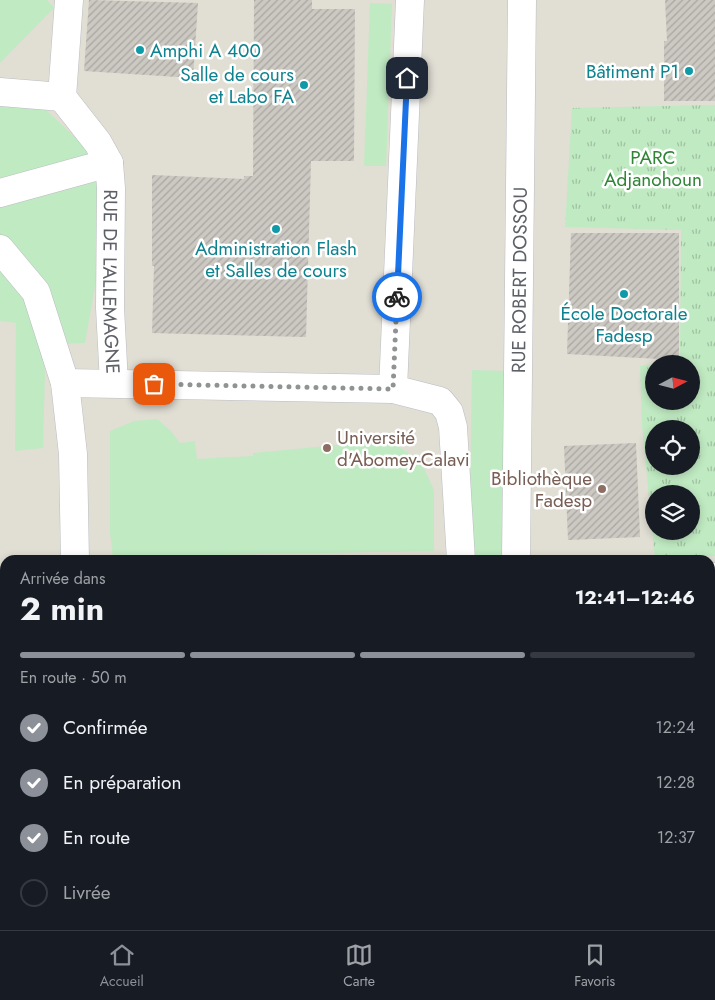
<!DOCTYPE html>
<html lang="fr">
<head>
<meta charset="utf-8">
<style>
	:root { --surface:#171b24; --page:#20242c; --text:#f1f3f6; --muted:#9ea1a6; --line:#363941; --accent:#8c9099 }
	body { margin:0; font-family:Jost,sans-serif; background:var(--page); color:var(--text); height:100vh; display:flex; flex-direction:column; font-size:19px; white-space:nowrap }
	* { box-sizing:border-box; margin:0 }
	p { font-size:16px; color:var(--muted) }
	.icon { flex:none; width:28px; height:28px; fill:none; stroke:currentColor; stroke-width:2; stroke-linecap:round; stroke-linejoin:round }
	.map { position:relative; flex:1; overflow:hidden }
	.side { position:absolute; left:0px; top:555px; width:715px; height:375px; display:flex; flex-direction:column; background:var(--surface); border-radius:15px 15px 0 0; box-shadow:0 2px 8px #0003 }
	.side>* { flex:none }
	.needle { width:32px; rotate:83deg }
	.fabs { position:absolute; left:645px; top:355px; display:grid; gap:10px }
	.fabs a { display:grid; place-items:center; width:55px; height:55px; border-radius:50%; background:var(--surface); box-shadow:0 2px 8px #0003; font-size:25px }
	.pin { position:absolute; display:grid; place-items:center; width:42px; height:42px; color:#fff; margin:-21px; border-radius:10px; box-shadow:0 2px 8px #0006 }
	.courier { position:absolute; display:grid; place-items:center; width:50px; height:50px; margin:-25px; border:4px solid #1a73e8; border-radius:50%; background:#fff; color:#222; box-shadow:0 1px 6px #0007 }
	.summary em { font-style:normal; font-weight:700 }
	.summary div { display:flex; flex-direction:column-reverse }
	.summary { display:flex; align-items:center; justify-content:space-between; height:85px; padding:0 20px }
	h1 { font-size:32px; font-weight:700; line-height:38px }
	.bar { display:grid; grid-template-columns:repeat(4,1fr); gap:8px 5px; align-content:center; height:60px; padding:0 20px }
	.bar i { height:6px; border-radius:4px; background:var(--line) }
	.bar .on { background:var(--accent) }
	.bar p { grid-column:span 4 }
	ol { padding:0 20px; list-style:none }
	li { display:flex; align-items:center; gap:15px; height:55px }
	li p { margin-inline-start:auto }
	li .icon { padding:5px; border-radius:50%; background:var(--accent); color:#fff; stroke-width:4 }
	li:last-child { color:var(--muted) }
	li i { width:28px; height:28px; border:2px solid var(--line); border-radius:50% }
	.dock { display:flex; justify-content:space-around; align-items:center; height:70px; border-top:1px solid var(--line); background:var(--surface); font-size:14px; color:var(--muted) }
	.dock a { display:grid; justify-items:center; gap:2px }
	.dock .on { color:var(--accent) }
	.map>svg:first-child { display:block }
	.education { fill:#e1ded4; fill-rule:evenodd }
	.green { fill:#c0eac2 }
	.park { fill:url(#park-tufts); fill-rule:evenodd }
	.building { fill:url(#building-hatch) }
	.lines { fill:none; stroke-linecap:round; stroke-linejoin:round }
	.minor-casing { stroke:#babdc2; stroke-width:29 }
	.minor { stroke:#fff; stroke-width:28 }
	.done { stroke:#909393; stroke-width:5; stroke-dasharray:0 9 }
	.route { stroke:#1a73e8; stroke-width:6 }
	.culture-dot { fill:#0f9aa8; stroke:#fff; stroke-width:2 }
	.education-dot { fill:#8d6e63; stroke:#fff; stroke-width:2 }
	.labels { text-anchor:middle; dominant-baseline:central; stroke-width:5; stroke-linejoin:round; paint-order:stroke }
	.culture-label { font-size:19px; fill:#0d838f; stroke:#fff; text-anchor:end }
	.park-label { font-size:19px; fill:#2e8536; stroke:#fff }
	.street-label { font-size:19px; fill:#5d6167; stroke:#fff }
	.education-label { font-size:19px; fill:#785e54; stroke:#fff; text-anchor:start }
</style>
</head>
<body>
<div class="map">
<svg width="715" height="930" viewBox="0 0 715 930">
	<defs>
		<pattern id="park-tufts" width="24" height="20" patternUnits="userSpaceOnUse" patternTransform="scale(1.25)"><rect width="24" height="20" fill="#c0eac2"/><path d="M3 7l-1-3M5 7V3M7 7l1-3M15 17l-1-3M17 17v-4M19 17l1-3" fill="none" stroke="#9fc1a1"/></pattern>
		<pattern id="building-hatch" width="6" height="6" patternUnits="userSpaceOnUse" patternTransform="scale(1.25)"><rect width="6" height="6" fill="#ccc8c2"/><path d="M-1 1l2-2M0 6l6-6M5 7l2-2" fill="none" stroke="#a9a6a1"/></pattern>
	</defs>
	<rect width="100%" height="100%" fill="#f0efe5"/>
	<path class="education" d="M 0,0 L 715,0 L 715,930 L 0,930 ZM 654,364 L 691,364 L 691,401 L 654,401 ZM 654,429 L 691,429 L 691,466 L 654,466 ZM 654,494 L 691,494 L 691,531 L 654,531 ZM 5,560 L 710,560 L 710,925 L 5,925 Z"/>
	<path class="green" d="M 0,0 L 47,0 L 54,8 L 0,63 Z
		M 370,3 L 392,4 L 386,166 L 364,166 Z
		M 26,101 L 46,110 L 99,160 L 0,184 L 0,102 Z
		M 94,172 L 101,186 L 101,252 L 85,343 L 62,344 L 0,248 L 0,196 Z
		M 0,261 L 27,286 L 42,352 L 45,372 L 43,448 L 15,451 L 16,323 L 0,321 Z
		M 472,370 L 511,371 L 507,560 L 469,560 Z
		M 157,419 L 171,431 L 180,443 L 195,441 L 197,459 L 253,456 L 253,453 L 389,440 L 421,462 L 434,490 L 434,551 L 113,557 L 110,533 L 110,431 L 134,421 Z
		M 5,615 L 5,672 L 0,674 L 0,616 Z
		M 710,652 L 715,652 L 715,706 L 710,706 Z"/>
	<path class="park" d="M 715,105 L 715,556 L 655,559 L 642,425 L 640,366 L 654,364 L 654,401 L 691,401 L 691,364 L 658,364 L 680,361 L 681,230 L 565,227 L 572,108 ZM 654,429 L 691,429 L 691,466 L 654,466 ZM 654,494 L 691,494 L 691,531 L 654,531 Z"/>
	<path class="building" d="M 89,0 L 198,3 L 193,78 L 84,71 Z
		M 254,0 L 312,0 L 312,9 L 355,9 L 354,161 L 311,161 L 306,337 L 152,333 L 154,266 L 152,266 L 152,175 L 244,179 L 244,176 L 253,176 Z
		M 665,0 L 715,0 L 715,101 L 664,101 L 664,41 L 667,41 Z
		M 571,233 L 679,233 L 679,360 L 567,354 Z
		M 636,443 L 640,537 L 568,540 L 564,446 Z"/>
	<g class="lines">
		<defs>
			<g id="minor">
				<path d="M 0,92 L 62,97"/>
				<path id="s1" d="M 62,97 L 98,143 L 109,163 L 111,188 L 110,308 L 114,383"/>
				<path d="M 62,97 L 69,0"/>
				<path d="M 0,193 L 109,163"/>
				<path d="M 0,249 L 36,292 L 65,383 L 73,454 L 75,560"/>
				<path d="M 65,383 L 393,389 L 440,401 L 449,412 L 453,427 L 461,560"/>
				<path d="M 393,389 L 410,0"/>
				<path id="s2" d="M 516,560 L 522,0"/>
				<path d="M 710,577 L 715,577"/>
				<path d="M 0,598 L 5,598"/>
				<path d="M 58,930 L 58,925"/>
				<path d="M 571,930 L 572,925"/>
			</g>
		</defs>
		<use href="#minor" class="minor-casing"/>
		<use href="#minor" class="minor"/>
	</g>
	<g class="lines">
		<path class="done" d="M 154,384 L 393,389 L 397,297"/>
		<path class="route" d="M 397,297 L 407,78"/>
	</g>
	<g class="culture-dot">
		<circle cx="140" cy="50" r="5"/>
		<circle cx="689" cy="71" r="5"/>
		<circle cx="304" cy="85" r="5"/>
		<circle cx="276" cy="229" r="5"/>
		<circle cx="624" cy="294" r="5"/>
	</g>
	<g class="education-dot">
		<circle cx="327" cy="448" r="5"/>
		<circle cx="602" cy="489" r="5"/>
	</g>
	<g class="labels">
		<g class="culture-label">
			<text x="150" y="50" text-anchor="start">Amphi A 400</text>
			<text x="679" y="71">Bâtiment P1</text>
			<text x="294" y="74">Salle de cours<tspan x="294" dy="22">et Labo FA</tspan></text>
			<text x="276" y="248" text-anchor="middle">Administration Flash<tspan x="276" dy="22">et Salles de cours</tspan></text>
			<text x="624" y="313" text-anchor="middle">École Doctorale<tspan x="624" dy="22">Fadesp</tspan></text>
		</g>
		<g class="park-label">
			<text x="653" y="157">PARC<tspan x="653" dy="22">Adjanohoun</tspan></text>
		</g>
		<g class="street-label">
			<text stroke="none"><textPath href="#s2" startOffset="280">RUE ROBERT DOSSOU</textPath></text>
			<text stroke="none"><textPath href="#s1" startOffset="200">RUE DE L'ALLEMAGNE</textPath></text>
		</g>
		<g class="education-label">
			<text x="337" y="437">Université<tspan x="337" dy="22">d'Abomey-Calavi</tspan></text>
			<text x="592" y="478" text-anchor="end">Bibliothèque<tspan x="592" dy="22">Fadesp</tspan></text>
		</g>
	</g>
</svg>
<div class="fabs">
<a><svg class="needle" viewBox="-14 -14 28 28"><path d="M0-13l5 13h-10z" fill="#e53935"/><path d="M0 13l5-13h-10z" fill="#9ea1a6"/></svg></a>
<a><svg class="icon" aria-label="locate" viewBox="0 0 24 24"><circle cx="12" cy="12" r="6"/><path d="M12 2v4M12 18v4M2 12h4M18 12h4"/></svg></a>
<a><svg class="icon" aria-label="layers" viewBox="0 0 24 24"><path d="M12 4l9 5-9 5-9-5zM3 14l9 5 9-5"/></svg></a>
</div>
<div class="pin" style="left:154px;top:384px;background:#ea580c"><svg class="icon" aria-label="bag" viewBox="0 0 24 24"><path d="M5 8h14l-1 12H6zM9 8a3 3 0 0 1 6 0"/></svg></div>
<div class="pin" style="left:407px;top:78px;background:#1f2937"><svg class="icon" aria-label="home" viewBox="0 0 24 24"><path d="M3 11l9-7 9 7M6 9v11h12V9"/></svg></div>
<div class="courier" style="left:397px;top:297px"><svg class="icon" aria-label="bike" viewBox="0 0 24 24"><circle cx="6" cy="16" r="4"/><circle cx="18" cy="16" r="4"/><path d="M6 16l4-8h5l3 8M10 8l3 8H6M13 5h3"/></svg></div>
<section class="side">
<div class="summary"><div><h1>2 min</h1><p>Arrivée dans</p></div><em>12:41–12:46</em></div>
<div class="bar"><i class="on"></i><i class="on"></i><i class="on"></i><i></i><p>En route · 50 m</p></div>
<ol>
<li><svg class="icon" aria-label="check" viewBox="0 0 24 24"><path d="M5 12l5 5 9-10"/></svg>Confirmée<p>12:24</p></li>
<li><svg class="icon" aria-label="check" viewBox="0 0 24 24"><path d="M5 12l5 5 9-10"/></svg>En préparation<p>12:28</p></li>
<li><svg class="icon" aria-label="check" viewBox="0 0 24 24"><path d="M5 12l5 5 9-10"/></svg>En route<p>12:37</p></li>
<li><i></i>Livrée</li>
</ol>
</section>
</div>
<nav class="dock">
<a class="on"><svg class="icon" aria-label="home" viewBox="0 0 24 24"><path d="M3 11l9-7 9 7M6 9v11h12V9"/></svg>Accueil</a>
<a><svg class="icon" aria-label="map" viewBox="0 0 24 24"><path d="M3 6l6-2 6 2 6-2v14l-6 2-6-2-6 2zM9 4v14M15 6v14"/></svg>Carte</a>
<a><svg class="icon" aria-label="saved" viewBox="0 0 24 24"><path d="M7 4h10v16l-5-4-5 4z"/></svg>Favoris</a>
</nav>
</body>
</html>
